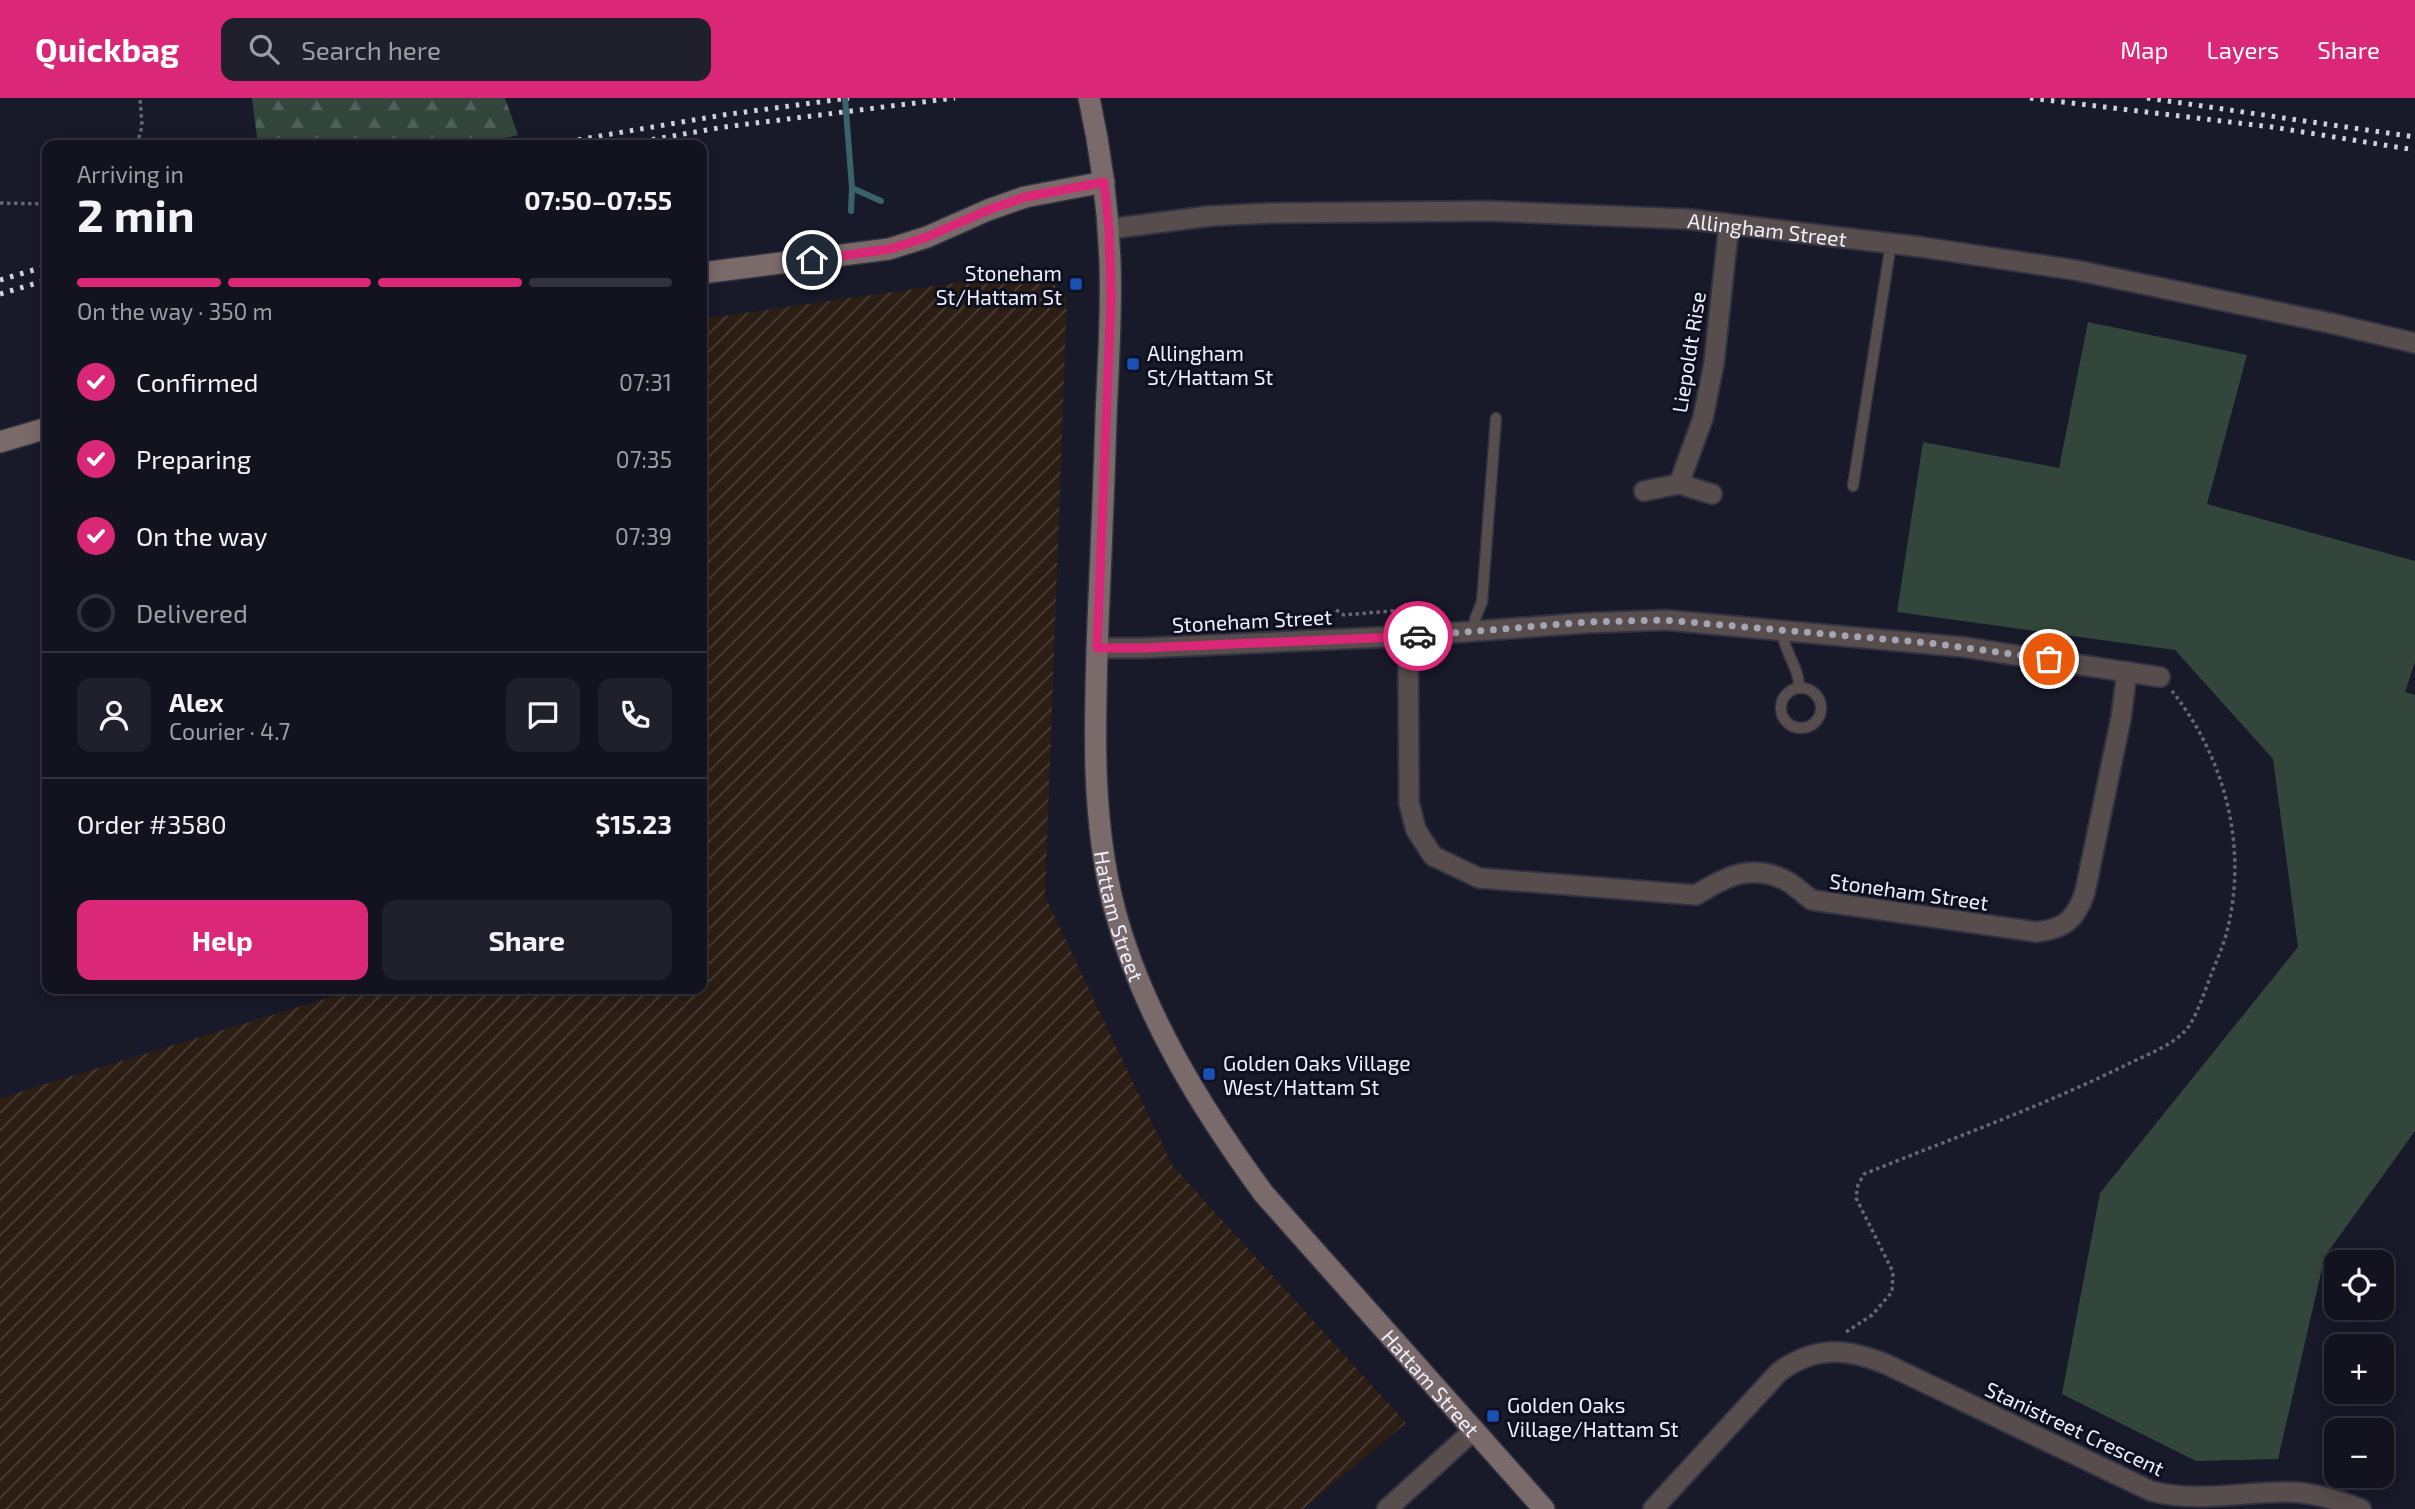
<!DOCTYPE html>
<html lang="en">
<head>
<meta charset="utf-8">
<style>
	:root { --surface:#12131f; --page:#1f202c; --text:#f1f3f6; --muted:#9c9ea4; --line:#31323d; --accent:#db2777 }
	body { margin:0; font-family:"Exo 2",sans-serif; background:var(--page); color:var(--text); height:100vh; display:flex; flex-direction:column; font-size:26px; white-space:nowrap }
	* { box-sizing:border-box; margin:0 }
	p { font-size:23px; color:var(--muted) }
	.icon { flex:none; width:38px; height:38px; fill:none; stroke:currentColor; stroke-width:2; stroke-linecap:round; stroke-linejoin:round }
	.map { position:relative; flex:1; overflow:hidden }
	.details { position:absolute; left:42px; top:42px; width:665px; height:854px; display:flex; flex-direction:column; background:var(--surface); border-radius:14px; box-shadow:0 4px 18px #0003,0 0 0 2px var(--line) }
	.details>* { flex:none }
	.buttons { position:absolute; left:2324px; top:1152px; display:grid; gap:14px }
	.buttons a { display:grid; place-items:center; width:70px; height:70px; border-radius:14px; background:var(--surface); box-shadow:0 4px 18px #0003,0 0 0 2px var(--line); font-size:35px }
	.pin { position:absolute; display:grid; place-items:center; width:60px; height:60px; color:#fff; margin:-30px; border:4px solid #fff; border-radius:50%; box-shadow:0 2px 7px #0007 }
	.courier { position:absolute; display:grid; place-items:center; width:70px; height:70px; margin:-35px; border:5px solid #db2777; border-radius:50%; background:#fff; color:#222; box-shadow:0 2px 9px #0007 }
	.headline em { font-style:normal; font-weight:700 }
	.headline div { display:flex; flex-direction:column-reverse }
	.headline { display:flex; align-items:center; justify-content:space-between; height:119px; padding:0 35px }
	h1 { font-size:46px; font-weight:700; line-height:52px }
	.bar { display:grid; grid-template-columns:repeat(4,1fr); gap:10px 7px; align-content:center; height:84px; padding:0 35px }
	.bar i { height:9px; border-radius:5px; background:var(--line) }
	.bar .active { background:var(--accent) }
	.bar p { grid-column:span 4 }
	.line { display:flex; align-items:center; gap:18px; padding:0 35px; border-top:2px solid var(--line) }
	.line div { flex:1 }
	.round { display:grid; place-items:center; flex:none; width:74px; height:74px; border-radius:14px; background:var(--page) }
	ol { padding:0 35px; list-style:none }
	li { display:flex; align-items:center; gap:21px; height:77px }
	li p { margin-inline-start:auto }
	li .icon { padding:7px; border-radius:50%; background:var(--accent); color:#fff; stroke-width:4 }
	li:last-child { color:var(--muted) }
	li i { width:38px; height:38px; border:4px solid var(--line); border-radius:50% }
	.button { display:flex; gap:14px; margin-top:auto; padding:14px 35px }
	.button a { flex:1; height:80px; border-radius:14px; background:var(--accent); color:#fff; font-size:28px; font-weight:700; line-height:80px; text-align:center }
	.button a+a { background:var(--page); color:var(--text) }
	header { display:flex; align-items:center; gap:42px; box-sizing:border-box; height:98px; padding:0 35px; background:var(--accent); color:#fff }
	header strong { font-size:33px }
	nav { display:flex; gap:38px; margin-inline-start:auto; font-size:24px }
	.search { width:490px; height:63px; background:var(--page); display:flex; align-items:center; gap:18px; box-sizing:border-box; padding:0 24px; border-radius:14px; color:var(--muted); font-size:26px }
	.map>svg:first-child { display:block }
	.industrial { fill:url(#industrial-furrows) }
	.green { fill:#33463c }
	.forest { fill:url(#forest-firs) }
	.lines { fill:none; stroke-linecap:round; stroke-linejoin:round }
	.stream { stroke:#3a626a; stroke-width:6 }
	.lane-casing { stroke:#323342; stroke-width:13 }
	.street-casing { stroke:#323342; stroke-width:23 }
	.secondary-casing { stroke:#323342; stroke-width:24 }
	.path { stroke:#666775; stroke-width:3.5; stroke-dasharray:3.5 3.5; stroke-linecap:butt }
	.lane { stroke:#584d4d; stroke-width:10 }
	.street { stroke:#584d4d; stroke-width:19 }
	.secondary { stroke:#7b6a6a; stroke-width:21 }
	.rail { stroke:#d0d1de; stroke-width:5; stroke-dasharray:3.5 7; stroke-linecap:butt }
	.done { stroke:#a4a5b2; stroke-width:7; stroke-dasharray:0 12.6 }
	.route { stroke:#db2777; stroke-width:9 }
	.transit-dot { fill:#1a4fb4; stroke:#0f101f; stroke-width:2.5 }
	.labels { text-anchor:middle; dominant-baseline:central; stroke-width:6; stroke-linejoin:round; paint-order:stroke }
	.street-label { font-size:21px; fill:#eff0fc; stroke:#0f101f }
	.poi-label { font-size:21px; fill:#eff0fc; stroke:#0f101f; text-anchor:start }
</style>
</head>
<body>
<header>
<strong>Quickbag</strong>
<div class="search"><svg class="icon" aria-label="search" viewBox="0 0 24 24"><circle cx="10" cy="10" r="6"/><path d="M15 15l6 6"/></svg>Search here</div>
<nav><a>Map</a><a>Layers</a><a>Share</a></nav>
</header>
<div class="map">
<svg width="2415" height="1411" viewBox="0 0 2415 1411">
	<defs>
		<pattern id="industrial-furrows" width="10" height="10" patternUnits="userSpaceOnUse" patternTransform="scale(1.75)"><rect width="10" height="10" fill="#2d1e14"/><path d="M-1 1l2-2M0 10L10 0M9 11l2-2" fill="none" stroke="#4c3f37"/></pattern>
		<pattern id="forest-firs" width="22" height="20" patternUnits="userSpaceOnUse" patternTransform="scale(1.75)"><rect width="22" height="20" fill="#33463c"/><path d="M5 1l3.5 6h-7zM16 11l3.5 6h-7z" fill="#516159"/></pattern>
	</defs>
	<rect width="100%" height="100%" fill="#181929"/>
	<path class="industrial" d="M 1040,173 L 1067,199 L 1045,798 L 1172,1067 L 1406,1325 L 1303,1411 L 0,1411 L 0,1000 L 358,891 L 702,891 L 702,221 Z"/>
	<path class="green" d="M 2088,224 L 2247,257 L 2207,406 L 2415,463 L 2415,564 L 2405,594 L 2415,597 L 2415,1033 L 2325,1158 L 2278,1361 L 2196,1363 L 2062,1296 L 2100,1095 L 2298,849 L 2273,661 L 2175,552 L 1897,514 L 1923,344 L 2059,370 Z"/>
	<path class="forest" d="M 252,0 L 505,0 L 518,37 L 471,47 L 258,47 Z"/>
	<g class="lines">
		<path class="stream" d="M 845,0 L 852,90 L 851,113
			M 852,90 L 881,103"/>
		<defs>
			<path id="lane" d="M 1853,388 L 1891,145
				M 1782,532 C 1783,553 1800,570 1799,590
				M 1476,534 L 1475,521 L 1482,504 L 1496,320
				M1781 610a20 20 0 1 1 40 0a20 20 0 1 1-40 0Z"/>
			<g id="street">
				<path id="s1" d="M 1109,131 L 1210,118 L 1273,115 L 1489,113 L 1687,121 L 1921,149 L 2075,172 L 2330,225 L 2415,245"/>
				<path d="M 1679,386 L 1703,320 L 1714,265 L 1729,126"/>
				<path d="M 1644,393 L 1679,386 L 1712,396"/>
				<path d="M 1408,538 L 1409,705 L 1416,732 L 1433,758 L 1479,780 L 1696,797 C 1725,779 1750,765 1785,782 C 1795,787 1803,796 1812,802 L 2036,834 C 2065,831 2076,821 2085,794 L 2121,620 L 2127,574"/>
				<path d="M 1097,550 L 1142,550 L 1408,538 L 1586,525 L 1666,522 L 1963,549 L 2160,579"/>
				<path d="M 1387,1411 L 1473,1333"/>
				<path d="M 1653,1411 L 1779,1274 C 1816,1247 1848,1250 1888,1267 L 2151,1393 C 2196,1405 2240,1394 2287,1394 C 2312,1394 2338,1402 2361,1411"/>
			</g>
			<g id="secondary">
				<path id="s2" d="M 1089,0 C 1101,54 1108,109 1110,164 C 1112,216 1108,267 1106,319 C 1104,387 1101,456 1098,524 C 1095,619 1090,716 1114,809 C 1141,913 1201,1010 1264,1096 L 1544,1411"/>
				<path d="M 702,175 L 889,151 L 927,139 L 988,112 L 1025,99 L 1104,84"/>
				<path d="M 0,344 L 47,330"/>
			</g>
		</defs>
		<use href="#lane" class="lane-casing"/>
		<use href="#street" class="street-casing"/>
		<use href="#secondary" class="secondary-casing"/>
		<path class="path" d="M 137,47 L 142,28 L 140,0
			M 0,105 L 47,106
			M 1336,512 L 1344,517 L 1415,511 L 1431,507
			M 1846,1234 L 1872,1217 L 1892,1194 L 1893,1174 L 1856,1100 L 1858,1087 L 1864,1076 C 1951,1041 2040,1009 2124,968 C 2143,958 2168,950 2184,934 C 2195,924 2205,892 2211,877 C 2216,864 2222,851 2226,837 C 2249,752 2226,661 2172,593"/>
		<use href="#lane" class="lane"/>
		<use href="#street" class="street"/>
		<use href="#secondary" class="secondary"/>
		<path class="rail" d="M 2030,0 L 2272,29 L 2415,52
			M 2147,0 L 2415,39
			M 547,47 L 723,17 L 849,0
			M 621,47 L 724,29 L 955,0
			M 0,182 L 47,168
			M 0,196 L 47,182"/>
	</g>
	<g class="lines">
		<path class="done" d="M 1418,538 L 1586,524 L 1665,522 L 1930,545 L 2049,561"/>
		<path class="route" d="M 812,162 L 890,151 L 927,139 L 988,112 L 1025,99 L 1104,84 L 1109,131 L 1111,200 L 1097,550 L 1142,550 L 1418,538"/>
	</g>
	<g class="transit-dot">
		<rect x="1069" y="179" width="14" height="14" rx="3.5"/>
		<rect x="1126" y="259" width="14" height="14" rx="3.5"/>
		<rect x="1202" y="969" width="14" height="14" rx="3.5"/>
		<rect x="1486" y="1311" width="14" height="14" rx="3.5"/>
	</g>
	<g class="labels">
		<g class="street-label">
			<text stroke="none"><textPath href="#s1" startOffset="660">Allingham Street</textPath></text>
			<text transform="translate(1688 254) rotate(-81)">Liepoldt Rise</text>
			<text transform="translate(1252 522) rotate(-3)">Stoneham Street</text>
			<text transform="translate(1909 793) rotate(8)">Stoneham Street</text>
			<text stroke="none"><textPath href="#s2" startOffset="822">Hattam Street</textPath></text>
			<text stroke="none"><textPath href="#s2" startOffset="1390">Hattam Street</textPath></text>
			<text transform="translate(2075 1330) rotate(25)">Stanistreet Crescent</text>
		</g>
		<g class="poi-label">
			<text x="1062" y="174" text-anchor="end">Stoneham<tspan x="1062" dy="24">St/Hattam St</tspan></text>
			<text x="1147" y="254">Allingham<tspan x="1147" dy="24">St/Hattam St</tspan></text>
			<text x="1223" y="964">Golden Oaks Village<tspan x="1223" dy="24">West/Hattam St</tspan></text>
			<text x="1507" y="1306">Golden Oaks<tspan x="1507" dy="24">Village/Hattam St</tspan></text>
		</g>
	</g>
</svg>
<div class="buttons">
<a><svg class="icon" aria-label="locate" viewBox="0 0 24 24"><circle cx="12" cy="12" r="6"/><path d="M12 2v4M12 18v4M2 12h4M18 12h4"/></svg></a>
<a>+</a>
<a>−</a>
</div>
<div class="pin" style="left:2049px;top:561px;background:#ea580c"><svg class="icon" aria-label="bag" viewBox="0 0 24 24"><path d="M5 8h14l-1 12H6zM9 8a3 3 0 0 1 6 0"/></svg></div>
<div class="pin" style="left:812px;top:162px;background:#1f2937"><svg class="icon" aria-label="home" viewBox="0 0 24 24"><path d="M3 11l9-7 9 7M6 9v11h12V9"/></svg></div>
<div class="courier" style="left:1418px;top:538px"><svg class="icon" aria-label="car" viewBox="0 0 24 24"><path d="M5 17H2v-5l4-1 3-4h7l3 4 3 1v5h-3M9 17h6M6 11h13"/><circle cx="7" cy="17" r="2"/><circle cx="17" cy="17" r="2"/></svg></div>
<section class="details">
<div class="headline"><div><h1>2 min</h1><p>Arriving in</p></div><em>07:50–07:55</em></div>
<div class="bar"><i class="active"></i><i class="active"></i><i class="active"></i><i></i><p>On the way · 350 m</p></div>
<ol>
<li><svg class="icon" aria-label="check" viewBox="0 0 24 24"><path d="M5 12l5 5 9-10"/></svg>Confirmed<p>07:31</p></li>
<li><svg class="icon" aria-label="check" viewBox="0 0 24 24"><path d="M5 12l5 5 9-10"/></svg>Preparing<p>07:35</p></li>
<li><svg class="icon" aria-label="check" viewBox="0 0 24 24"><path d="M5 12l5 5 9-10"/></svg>On the way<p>07:39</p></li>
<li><i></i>Delivered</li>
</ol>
<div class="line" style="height:126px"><a class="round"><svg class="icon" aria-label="person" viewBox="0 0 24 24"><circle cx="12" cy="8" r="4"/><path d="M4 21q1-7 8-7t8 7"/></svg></a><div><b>Alex</b><p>Courier · 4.7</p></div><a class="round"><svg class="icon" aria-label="chat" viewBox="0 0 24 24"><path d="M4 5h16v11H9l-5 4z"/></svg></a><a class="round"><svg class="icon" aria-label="phone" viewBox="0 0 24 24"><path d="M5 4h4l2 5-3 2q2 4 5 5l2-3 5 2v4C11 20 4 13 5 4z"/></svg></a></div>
<div class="line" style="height:91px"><div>Order #3580</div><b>$15.23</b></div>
<div class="button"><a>Help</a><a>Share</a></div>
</section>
</div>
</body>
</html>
